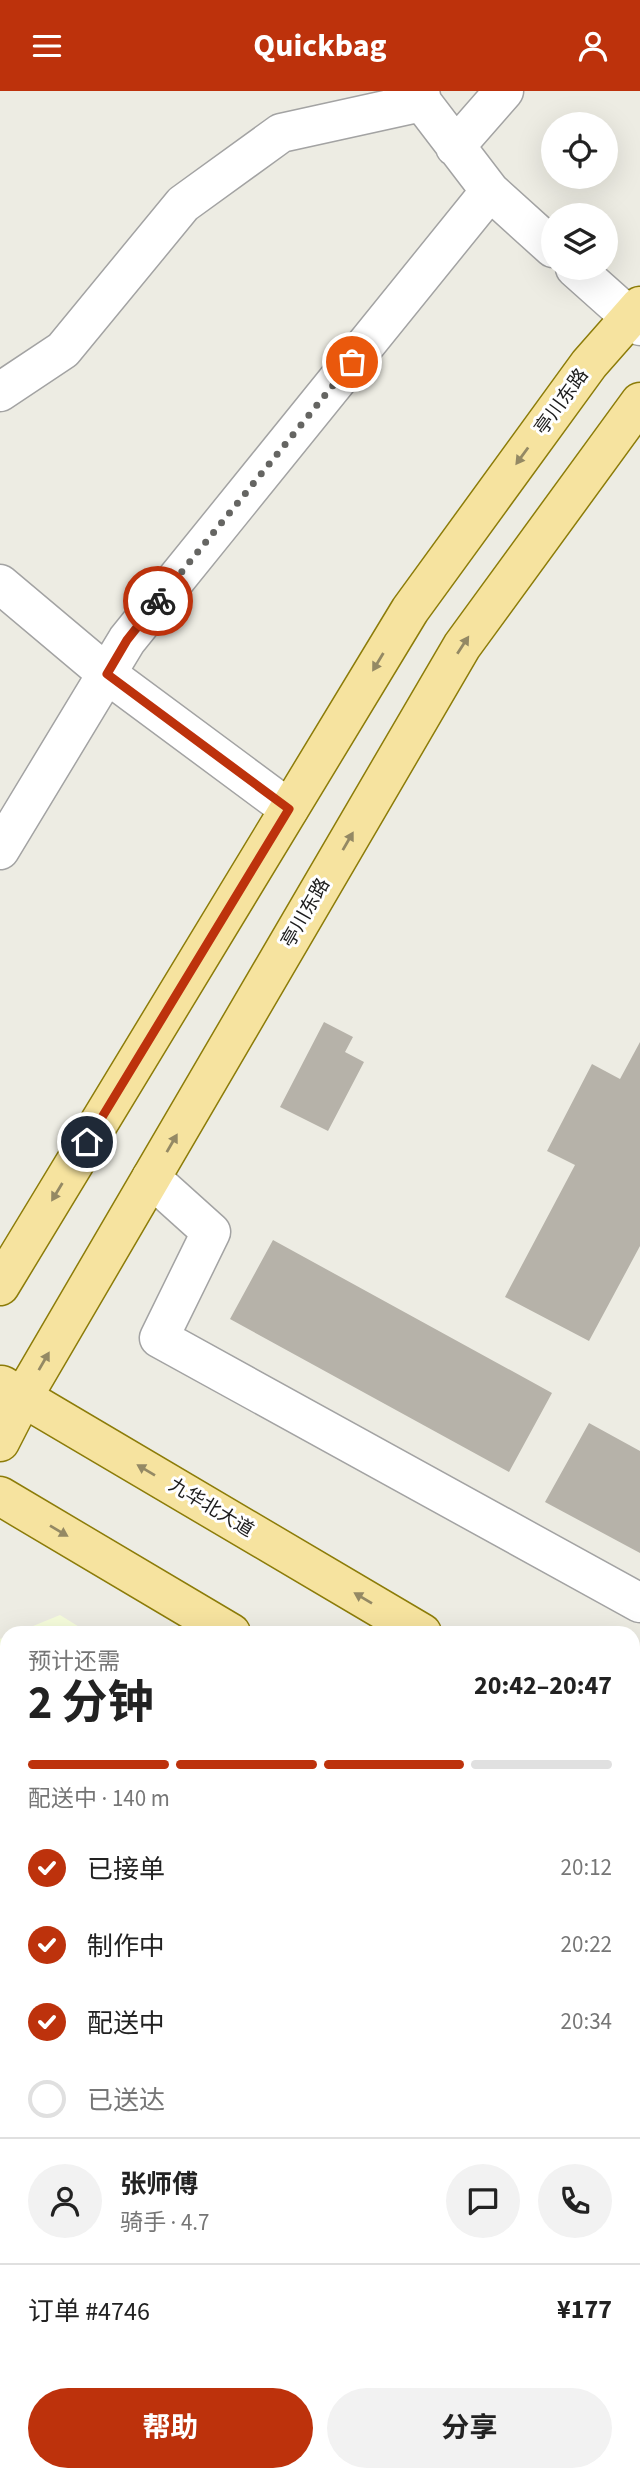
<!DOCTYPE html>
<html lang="zh">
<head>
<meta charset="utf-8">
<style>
	:root { --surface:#fff; --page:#f2f2f2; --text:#222; --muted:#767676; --line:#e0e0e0; --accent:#bd320c }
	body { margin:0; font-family:"Source Sans 3","Noto Sans SC",sans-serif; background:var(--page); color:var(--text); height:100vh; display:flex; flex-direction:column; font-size:26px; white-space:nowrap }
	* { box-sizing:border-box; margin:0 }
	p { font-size:23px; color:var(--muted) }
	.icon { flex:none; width:38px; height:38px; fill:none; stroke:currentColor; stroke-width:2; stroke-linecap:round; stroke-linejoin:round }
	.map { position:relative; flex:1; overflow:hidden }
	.sheet { position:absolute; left:0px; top:1535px; width:640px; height:856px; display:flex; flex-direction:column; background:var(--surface); border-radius:21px 21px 0 0; box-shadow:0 7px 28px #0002 }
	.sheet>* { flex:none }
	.controls { position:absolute; left:541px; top:21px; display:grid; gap:14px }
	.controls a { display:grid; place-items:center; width:77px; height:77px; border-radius:50%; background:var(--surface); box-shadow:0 7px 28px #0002; font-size:35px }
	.pin { position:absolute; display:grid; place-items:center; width:60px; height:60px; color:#fff; margin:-30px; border:4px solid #fff; border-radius:50%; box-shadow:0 2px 7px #0007 }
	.courier { position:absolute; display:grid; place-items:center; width:70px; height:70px; margin:-35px; border:5px solid #bd320c; border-radius:50%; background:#fff; color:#222; box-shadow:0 2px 9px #0007 }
	.headline em { font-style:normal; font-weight:700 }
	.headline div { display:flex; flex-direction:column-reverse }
	.headline { display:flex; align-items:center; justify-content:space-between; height:119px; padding:0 28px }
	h1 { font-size:46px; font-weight:700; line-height:52px }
	.bar { display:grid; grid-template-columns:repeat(4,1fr); gap:10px 7px; align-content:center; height:84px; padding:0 28px }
	.bar i { height:9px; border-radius:5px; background:var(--line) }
	.bar .current { background:var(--accent) }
	.bar p { grid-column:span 4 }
	.line { display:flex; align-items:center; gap:18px; padding:0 28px; border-top:2px solid var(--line) }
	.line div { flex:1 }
	.round { display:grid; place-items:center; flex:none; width:74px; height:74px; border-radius:37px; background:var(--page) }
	ol { padding:0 28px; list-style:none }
	li { display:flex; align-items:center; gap:21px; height:77px }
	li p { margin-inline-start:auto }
	li .icon { padding:7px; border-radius:50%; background:var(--accent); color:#fff; stroke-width:4 }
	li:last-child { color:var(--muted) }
	li i { width:38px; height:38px; border:4px solid var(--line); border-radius:50% }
	.cta { display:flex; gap:14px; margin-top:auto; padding:14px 28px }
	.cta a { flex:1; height:80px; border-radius:42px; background:var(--accent); color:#fff; font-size:28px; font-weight:700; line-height:80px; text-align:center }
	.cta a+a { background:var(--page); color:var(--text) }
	header { display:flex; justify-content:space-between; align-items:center; height:91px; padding:0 28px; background:var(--accent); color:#fff; font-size:32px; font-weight:700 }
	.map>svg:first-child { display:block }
	.education { fill:#f6fddc }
	.building { fill:#b6b2a9 }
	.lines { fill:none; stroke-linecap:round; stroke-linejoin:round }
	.minor-casing { stroke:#a3a3a3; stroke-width:41 }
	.major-casing { stroke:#8c7c09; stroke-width:41 }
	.minor { stroke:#fff; stroke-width:38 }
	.major { stroke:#f6e39f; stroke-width:38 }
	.oneway { fill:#948964 }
	.done { stroke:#656562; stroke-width:7; stroke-dasharray:0 12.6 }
	.route { stroke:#bd320c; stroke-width:9 }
	.labels { text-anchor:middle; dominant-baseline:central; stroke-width:6; stroke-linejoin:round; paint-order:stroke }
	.street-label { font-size:19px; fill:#1c1c1c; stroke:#fff }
</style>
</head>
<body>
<header><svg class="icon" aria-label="menu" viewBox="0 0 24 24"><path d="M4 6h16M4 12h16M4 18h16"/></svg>Quickbag<svg class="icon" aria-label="person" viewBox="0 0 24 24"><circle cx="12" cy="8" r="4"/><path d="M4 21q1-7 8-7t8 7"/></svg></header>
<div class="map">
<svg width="640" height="2390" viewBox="0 0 640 2390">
	<rect width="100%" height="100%" fill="#edece3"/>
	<path class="education" d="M 60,1524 L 89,1542 L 16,1542 Z
		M 7,1545 L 7,2384 L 634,2384 L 634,1861 L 640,1865 L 640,2390 L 0,2390 L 0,1548 Z"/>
	<path class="building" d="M 324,931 L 353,946 L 345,961 L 364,971 L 328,1040 L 280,1016 Z
		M 640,951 L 640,1155 L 589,1250 L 505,1206 L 575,1074 L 547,1060 L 592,973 L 620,988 Z
		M 273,1149 L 552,1302 L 509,1381 L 230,1228 Z
		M 589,1332 L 640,1360 L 640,1462 L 545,1411 Z
		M 634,1955 L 640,1959 L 640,2049 L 634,2046 Z
		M 7,1956 L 7,2168 L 0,2165 L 0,1970 Z
		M 634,2118 L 640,2122 L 640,2390 L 472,2390 L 459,2384 L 634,2384 Z"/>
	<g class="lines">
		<defs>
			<path id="minor" d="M 420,0 L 422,11 L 490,100 L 553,157
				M 455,56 L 504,0
				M 575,177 L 640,235
				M 0,301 L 63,259 L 183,113 L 281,42 L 422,11
				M 0,493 L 107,583 L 289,718
				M 0,759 L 127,549 L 490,100
				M 151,1087 L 211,1141 L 159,1247 L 640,1512
				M 0,1620 L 7,1628
				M 0,1787 L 7,1770
				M 0,2264 L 7,2268
				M 237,2384 L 250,2390"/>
			<path id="major" d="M 0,1195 L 410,519 L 589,273 L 640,215
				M 2,1294 L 422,1542
				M 0,1351 L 23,1306 L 462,555 L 640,311
				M 0,1405 L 231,1542
				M 634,1665 L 640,1669
				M 634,1772 L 640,1776"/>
		</defs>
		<use href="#minor" class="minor-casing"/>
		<use href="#major" class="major-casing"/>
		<use href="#minor" class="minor"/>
		<use href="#major" class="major"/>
	</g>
	<defs><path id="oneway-solid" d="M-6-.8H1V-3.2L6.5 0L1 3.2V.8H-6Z" transform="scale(1.75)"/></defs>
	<g class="oneway">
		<use href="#oneway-solid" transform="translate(522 365) rotate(126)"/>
		<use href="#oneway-solid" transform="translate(463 554) rotate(-57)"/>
		<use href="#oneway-solid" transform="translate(378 571) rotate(121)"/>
		<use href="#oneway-solid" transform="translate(348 750) rotate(-60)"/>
		<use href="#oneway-solid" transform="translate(172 1052) rotate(-60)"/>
		<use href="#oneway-solid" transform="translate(57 1101) rotate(121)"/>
		<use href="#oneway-solid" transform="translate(44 1270) rotate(-60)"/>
		<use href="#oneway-solid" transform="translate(146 1379) rotate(-149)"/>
		<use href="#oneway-solid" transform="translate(59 1440) rotate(31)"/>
		<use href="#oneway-solid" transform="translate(363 1507) rotate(-149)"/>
	</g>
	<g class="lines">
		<path class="done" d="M 158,510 L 352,271"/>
		<path class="route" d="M 87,1051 L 289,718 L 107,583 L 127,549 L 158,510"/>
	</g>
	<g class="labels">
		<g class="street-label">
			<text transform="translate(562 311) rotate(-54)">亭川东路</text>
			<text transform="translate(306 822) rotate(-60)">亭川东路</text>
			<text transform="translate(211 1417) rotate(31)">九华北大道</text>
		</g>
	</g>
</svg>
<div class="controls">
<a><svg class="icon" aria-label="locate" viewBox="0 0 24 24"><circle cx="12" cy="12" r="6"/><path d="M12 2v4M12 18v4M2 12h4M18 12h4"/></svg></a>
<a><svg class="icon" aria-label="layers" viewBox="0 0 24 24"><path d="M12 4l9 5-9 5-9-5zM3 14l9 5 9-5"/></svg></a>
</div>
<div class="pin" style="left:352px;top:271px;background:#ea580c"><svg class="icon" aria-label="bag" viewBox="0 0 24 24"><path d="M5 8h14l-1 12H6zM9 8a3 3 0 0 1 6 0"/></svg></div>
<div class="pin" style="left:87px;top:1051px;background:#1f2937"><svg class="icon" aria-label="home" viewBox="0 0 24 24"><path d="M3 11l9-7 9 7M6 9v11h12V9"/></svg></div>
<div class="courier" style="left:158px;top:510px"><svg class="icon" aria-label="bike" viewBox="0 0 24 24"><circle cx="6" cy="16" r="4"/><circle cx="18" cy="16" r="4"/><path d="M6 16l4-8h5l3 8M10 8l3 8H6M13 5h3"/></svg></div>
<section class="sheet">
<div class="headline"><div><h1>2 分钟</h1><p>预计还需</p></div><em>20:42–20:47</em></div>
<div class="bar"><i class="current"></i><i class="current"></i><i class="current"></i><i></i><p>配送中 · 140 m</p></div>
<ol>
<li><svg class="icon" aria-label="check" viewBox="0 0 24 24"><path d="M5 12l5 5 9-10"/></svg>已接单<p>20:12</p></li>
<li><svg class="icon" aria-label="check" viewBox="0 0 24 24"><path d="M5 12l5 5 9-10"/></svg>制作中<p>20:22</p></li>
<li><svg class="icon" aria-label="check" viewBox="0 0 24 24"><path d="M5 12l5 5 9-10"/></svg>配送中<p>20:34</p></li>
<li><i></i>已送达</li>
</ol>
<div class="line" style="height:126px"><a class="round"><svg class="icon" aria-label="person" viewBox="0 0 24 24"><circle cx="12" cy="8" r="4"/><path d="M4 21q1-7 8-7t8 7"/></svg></a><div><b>张师傅</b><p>骑手 · 4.7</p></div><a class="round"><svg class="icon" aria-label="chat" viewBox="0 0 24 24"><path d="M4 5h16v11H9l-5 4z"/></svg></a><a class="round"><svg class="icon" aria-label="phone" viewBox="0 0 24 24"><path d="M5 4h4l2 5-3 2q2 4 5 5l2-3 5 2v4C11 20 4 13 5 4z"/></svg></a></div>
<div class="line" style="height:91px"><div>订单 #4746</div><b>¥177</b></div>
<div class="cta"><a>帮助</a><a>分享</a></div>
</section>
</div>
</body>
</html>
